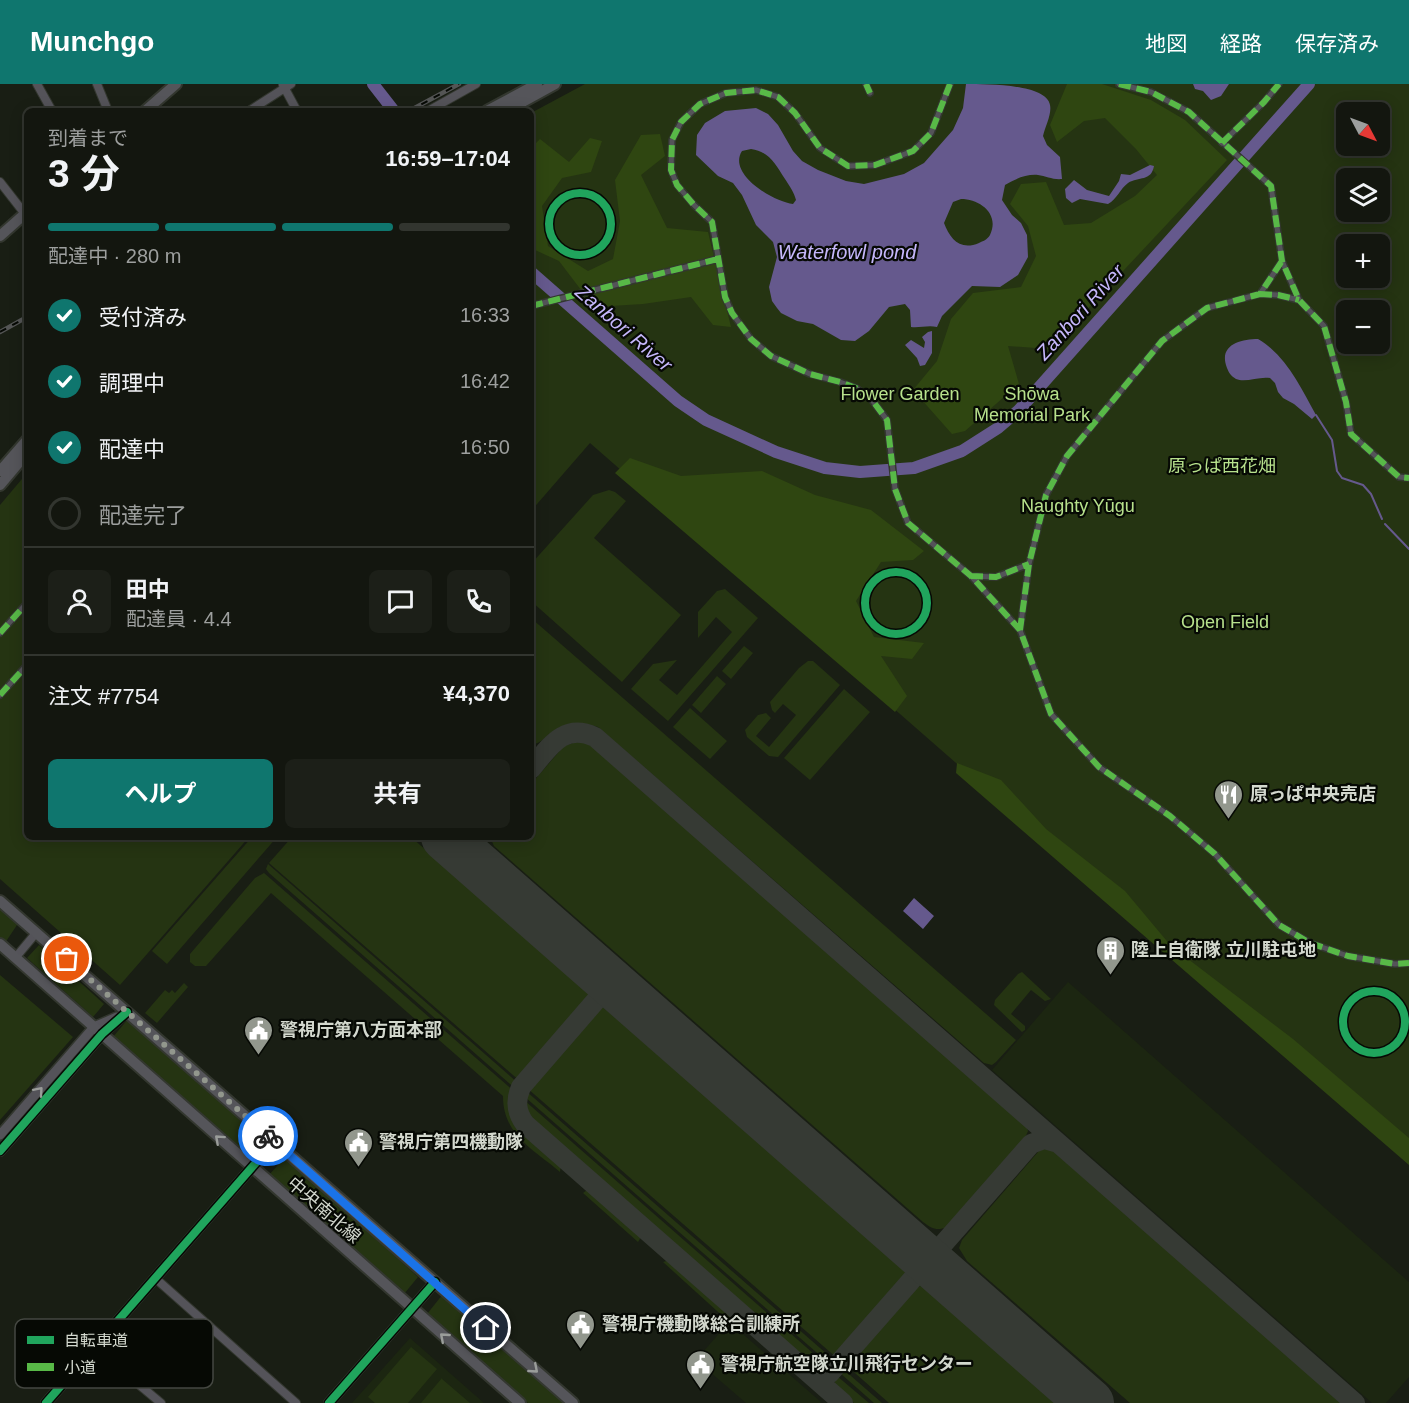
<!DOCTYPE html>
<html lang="ja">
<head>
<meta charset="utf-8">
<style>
	:root { --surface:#13160f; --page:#1c1f18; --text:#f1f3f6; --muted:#9d9f9e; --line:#32352f; --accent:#0f766e }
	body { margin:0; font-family:Arial,"Noto Sans JP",sans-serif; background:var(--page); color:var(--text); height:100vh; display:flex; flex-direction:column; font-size:22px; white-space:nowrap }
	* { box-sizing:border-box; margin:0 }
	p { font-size:20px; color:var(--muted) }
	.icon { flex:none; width:33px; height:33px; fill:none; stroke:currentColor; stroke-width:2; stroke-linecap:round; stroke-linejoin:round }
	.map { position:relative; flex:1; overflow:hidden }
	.drawer { position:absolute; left:24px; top:24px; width:510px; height:732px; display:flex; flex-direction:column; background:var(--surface); border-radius:9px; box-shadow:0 3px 15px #0003,0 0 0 2px var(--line) }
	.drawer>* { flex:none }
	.needle { width:39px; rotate:131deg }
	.tools { position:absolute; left:1336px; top:18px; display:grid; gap:12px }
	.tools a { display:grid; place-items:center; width:54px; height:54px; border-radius:9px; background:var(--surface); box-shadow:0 3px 15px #0003,0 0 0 2px var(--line); font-size:30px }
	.pin { position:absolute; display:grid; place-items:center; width:51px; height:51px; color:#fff; margin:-26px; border:3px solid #fff; border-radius:50%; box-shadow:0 2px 6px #0007 }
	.courier { position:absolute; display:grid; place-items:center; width:60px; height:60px; margin:-30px; border:4px solid #1a73e8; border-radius:50%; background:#fff; color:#222; box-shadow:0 2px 8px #0007 }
	.head em { font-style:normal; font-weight:700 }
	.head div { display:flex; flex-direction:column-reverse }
	.head { display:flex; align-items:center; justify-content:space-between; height:102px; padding:0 24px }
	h1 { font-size:39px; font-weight:700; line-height:45px }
	.bar { display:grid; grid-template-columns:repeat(4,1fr); gap:9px 6px; align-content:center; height:72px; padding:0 24px }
	.bar i { height:8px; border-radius:4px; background:var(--line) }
	.bar .active { background:var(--accent) }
	.bar p { grid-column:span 4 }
	.line { display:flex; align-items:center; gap:15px; padding:0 24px; border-top:2px solid var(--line) }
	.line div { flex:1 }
	.round { display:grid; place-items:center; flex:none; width:63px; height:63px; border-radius:9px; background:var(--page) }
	ol { padding:0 24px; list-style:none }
	li { display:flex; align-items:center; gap:18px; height:66px }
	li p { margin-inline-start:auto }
	li .icon { padding:6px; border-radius:50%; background:var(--accent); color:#fff; stroke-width:4 }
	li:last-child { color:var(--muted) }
	li i { width:33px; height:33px; border:3px solid var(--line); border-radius:50% }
	.action { display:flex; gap:12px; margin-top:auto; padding:12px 24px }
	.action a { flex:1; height:69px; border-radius:9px; background:var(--accent); color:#fff; font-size:24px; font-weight:700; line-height:69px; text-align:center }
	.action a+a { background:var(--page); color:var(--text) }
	header { display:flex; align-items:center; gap:36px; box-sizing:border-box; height:84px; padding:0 30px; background:var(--accent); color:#fff }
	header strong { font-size:28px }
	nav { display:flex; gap:33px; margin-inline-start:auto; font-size:21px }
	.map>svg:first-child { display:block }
	.built { fill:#1c2611 }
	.green { fill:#253412; fill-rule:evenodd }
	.forest { fill:#2f4611 }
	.water { fill:#65598d; fill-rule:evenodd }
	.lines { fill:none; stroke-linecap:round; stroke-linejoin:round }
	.stream { stroke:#65598d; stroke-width:2 }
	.river { stroke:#65598d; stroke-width:12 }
	.taxiway { stroke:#363a34; stroke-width:20 }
	.runway { stroke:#363a34; stroke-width:48 }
	.pedestrian-casing { stroke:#33372f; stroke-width:8 }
	.minor-casing { stroke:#33372f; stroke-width:10 }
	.tertiary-casing { stroke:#33372f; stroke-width:12 }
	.secondary-casing { stroke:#33372f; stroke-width:14 }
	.pedestrian { stroke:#545359; stroke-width:5 }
	.minor { stroke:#545359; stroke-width:8 }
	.tertiary { stroke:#545359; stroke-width:9 }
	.secondary { stroke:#55555a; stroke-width:10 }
	.rail-casing { stroke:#545555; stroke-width:4.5 }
	.rail { stroke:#060904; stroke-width:2; stroke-dasharray:7; stroke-linecap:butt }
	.quiet { stroke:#58b947; stroke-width:6; stroke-dasharray:12 6; stroke-linecap:butt }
	.cycleway-casing { stroke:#060904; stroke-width:11 }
	.cycleway { stroke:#20a55d; stroke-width:8 }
	.oneway { stroke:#9a9c99 }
	.oneway2 { stroke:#9a9d9a }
	.done { stroke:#92978d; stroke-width:6; stroke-dasharray:0 10.8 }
	.route { stroke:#1a73e8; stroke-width:8 }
	.labels { text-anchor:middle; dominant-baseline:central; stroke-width:4.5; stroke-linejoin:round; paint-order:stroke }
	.park-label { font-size:18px; fill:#b7e18c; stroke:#060904 }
	.poi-label { font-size:18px; font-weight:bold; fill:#d3d8ce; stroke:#060904; text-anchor:start }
	.street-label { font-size:18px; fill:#d3d8ce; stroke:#060904 }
	.water-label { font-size:20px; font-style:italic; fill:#c5b7fb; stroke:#060904 }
	.key { fill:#060904; stroke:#444741; stroke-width:1.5 }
	.key-label { font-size:16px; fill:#d3d8ce }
</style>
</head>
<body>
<header>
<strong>Munchgo</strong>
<nav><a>地図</a><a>経路</a><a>保存済み</a></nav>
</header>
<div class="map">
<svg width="1409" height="1319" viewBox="0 0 1409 1319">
	<rect width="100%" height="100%" fill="#191e14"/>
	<path class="built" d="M 1068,898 L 1409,1198 L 1409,1293 L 1386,1319 L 1372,1319 L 992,986 Z
		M 729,1238 L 821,1318 L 820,1319 L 746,1319 L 696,1276 Z
		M 410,1254 L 484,1319 L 352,1319 Z"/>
	<path class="green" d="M 585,0 L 1409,0 L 1409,1075 L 590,359 L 531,427 L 531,29 ZM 1347,28 L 1380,28 L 1380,62 L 1347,62 ZM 1347,94 L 1380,94 L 1380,128 L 1347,128 ZM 1347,160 L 1380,160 L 1380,194 L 1347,194 ZM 1347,226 L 1380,226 L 1380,260 L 1347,260 Z
		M 27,389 L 27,753 L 249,753 L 120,901 L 0,795 L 0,421 Z
		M 609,406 L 615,408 L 626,417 L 594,454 L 681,531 L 622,598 L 531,517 L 531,480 L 593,411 Z
		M 725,505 L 758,534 L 668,637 L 631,605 L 653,580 L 677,576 L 659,596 L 677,611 L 732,548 L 716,533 L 698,554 L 698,528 L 717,507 Z
		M 531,534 L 1016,956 L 996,978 L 992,981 L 984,979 L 598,643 C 583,638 569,637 555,646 C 546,652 542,659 531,661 Z
		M 744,562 L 753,569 L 731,595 L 722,587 Z
		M 808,577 L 813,577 L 840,601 L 778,673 L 769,672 L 747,653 L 745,646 L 758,631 L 766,629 L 771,634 L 756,652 L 769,663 L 796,631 L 783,620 L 775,629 L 772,626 L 770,618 L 799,584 Z
		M 717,592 L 726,600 L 701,629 L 692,621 Z
		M 844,605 L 870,628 L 810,696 L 784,674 Z
		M 690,624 L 727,657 L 710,675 L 673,643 Z
		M 579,657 L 587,658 L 594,663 L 1026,1041 L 1028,1047 L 1025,1054 L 947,1143 C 937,1147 932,1145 923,1138 L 494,762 L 490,753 L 531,753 L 531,700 L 564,662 Z
		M 252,753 L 277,753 L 167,880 L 152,867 Z
		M 292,753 L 411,753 L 587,908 L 590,912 L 588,920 L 521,998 L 269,779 Z
		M 268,780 L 519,1000 L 517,1006 L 269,789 L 266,785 Z
		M 264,789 L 516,1009 C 506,1038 541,1059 560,1075 L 561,1080 L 560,1088 C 533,1065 503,1051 503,1012 L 271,809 L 206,882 L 195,882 L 190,878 L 190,870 L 255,794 Z
		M 0,822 L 19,838 L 5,859 L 0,855 Z
		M 39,861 L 104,920 L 93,933 L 27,874 Z
		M 1022,888 L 1051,915 L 1045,917 L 1031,906 L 1011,930 L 1025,942 L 1025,946 L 1022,948 L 994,921 L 995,916 L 1018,890 Z
		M 0,891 L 73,953 L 0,1036 Z
		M 184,899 L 188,903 L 157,939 L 145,929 L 165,906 L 169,909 L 172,906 L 175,909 Z
		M 603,923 L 905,1185 L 908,1190 L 905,1199 L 838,1275 L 527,1004 L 594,927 Z
		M 128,935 L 262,1053 L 247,1070 L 113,953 Z
		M 526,1007 L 836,1278 L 832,1282 L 525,1013 Z
		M 524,1016 L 830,1284 L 824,1289 L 816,1287 L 536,1041 L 527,1030 Z
		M 1043,1064 L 1049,1064 L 1056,1067 L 1344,1319 L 1130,1319 L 967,1177 L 959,1164 L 962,1156 L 1038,1068 Z
		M 286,1072 L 418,1193 L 404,1210 L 269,1091 Z
		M 587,1106 L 595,1107 L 640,1146 L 641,1153 L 638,1158 L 583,1109 Z
		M 673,1175 L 734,1230 L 728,1237 L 663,1178 Z
		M 920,1202 L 926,1204 L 1058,1319 L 889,1319 L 847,1282 L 911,1208 Z
		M 443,1210 L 567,1319 L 528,1319 L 427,1230 Z
		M 411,1263 L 437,1285 L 408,1319 L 375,1319 L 368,1313 Z
		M 843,1285 L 882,1319 L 874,1319 L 840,1289 Z
		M 837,1292 L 869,1319 L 854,1319 L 835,1301 L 835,1297 Z
		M 442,1294 L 442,1295 L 470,1319 L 421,1319 Z"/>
	<path class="forest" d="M 1067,0 L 1102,0 L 1151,16 L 1185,36 L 1227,76 L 1050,265 L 1008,262 L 1019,300 L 965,347 L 952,350 L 913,306 L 937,277 L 951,235 L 973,209 L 1021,203 L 1036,172 L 1028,142 L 1010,120 L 1021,100 L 1046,98 L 1064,141 L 1091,139 L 1135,112 L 1157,91 L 1136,65 L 1105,34 L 1084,37 L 1057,58 L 1050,41 Z
		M 660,50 L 665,72 L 641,91 L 667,144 L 708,148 L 731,243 L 713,241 L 691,213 L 643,220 L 594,223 L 559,177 L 535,166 L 531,155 L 533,120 L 531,120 L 531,64 L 540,55 L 569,78 L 590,54 L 602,57 L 591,88 L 562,94 L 542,122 L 548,162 L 588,187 L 613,175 L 620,137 L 615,96 L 641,51 Z
		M 630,374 L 681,392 L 762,387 L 815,411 L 871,426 L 924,467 L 913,476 L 881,478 L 856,517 L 874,553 L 924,559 L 912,575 L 881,572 L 907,612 L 895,628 L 615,389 Z
		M 957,679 L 1001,696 L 1046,745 L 1125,807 L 1171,862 L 1293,955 L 1409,1054 L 1409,1081 L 956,689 Z"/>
	<path class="water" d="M 966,0 C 987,0 1047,0 1050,21 C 1052,30 1045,43 1043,52 L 1047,61 L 1060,73 L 1062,95 C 1053,96 1046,92 1038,91 C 1026,90 1015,95 1005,101 L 1002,116 L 1012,131 L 1021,139 L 1027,151 L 1028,173 L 1018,191 L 1000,203 L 972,202 L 942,232 L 937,243 C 928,241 920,244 911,243 L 910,226 L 905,220 L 889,223 L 869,247 L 855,257 L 841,256 L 813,240 L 797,237 L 781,229 L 777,224 L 772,217 L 769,203 L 777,173 L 773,158 L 756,141 L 742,111 L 733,99 L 718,92 L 696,71 L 697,51 L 705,39 L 725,27 L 756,24 L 768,30 L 778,41 L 793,67 L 802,77 L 818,86 L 846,97 L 864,100 L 904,90 L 924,79 L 953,46 L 963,24 ZM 751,65 C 770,68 775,80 785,95 C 790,103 794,108 796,116 L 793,120 C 774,118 727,90 742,67 ZM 961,115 C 980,115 1000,130 990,151 C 987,156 983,157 979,159 C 960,167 950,155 944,139 L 953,118 Z
		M 1193,0 L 1229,0 L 1221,12 L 1211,16 L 1203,7 L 1195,5 Z
		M 1150,81 L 1154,82 C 1151,98 1139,92 1128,99 C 1120,105 1117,115 1108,120 L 1080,115 L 1072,119 L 1066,114 L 1065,105 L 1074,96 L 1087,106 L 1109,112 L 1119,97 L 1121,90 L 1130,91 Z
		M 932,247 L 932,269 L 925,281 L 920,282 L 917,274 L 905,261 L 911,256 L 924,264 L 925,258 L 922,253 L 928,248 Z
		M 1258,255 C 1286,271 1301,304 1316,331 L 1312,335 L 1294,320 L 1283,314 L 1278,308 L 1275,299 L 1270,294 C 1259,292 1246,299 1236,295 C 1231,292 1229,289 1227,284 C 1218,261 1240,255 1258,255 Z
		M 914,814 L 934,832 L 923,845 L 903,827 Z"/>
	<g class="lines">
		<path class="stream" d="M 1316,331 L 1332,356 L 1337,387 L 1342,394 L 1363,401 L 1371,410 L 1382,435
			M 1385,440 L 1409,465"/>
		<path class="river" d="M 373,0 L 394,27
			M 531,188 L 678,317 L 706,336 L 776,368 L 825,384 L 860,388 L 914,384 L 962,367 L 998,344 L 1019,326 L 1309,0"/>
		<path class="taxiway" d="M 531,685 C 549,664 563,638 595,653 L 1355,1319
			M 460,766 L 472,753
			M 611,899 L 521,1003 C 515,1017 516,1028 525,1040 L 843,1319
			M 811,1291 L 823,1293 L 830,1289 L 1031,1060 L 1044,1055 L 1058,1059"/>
		<path class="runway" d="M 445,753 L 1090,1319"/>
		<defs>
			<path id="pedestrian" d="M 866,0 L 870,9
				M 950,0 L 931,49 L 913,67 L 875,81 L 848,82 L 820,64 L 795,29 L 778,13 L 756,6 L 726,9 L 700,20 L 681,38 L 672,56 L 671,86 L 677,101 L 694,121 L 712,138 L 725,213 L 732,229 L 751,255 L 771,272 L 810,290 L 840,298 L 856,304 L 872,316 L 887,336 L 895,405 L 908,439 L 971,492 L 1020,546 L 1051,630 L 1099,683 L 1170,732 L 1215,770 L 1279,841 L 1310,859 L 1348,872 L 1395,880 L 1409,879
				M 1119,0 L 1151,8 L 1189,28 L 1271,102 L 1282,177 L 1299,216 L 1324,242 L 1346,318 L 1351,350 L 1399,393 L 1409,394
				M 1222,59 L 1264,18 L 1279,0
				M 1260,210 L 1278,211 L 1299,216
				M 531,222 L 718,175
				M 971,492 L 996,493 L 1029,480
				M 1020,546 L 1029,480 L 1046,411 L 1067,372 L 1162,257 L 1207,224 L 1260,210 L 1282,177
				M 0,549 L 27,519
				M 0,611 L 27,581"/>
			<path id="minor" d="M 37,0 L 52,27
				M 97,0 L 108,27
				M 283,1 L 297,27
				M 83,27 L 89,27
				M 249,27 L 291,0
				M 428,27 L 476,0
				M 0,98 L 25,130
				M 16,873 L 36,849
				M 155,1194 L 296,1319
				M 94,1263 L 161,1319"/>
			<path id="tertiary" d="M 0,1051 L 94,943 L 117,933
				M 0,1067 L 102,950 L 127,928
				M 46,1319 L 274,1058
				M 329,1319 L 435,1198"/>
			<path id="secondary" d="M 145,27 L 176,0
				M 487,27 L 537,0
				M 506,27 L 555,0
				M 0,152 L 27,128
				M 0,387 L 27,356
				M 0,401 L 27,369
				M 0,817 L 573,1319
				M 0,860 L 520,1319"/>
		</defs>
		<use href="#pedestrian" class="pedestrian-casing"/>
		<use href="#minor" class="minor-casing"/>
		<use href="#tertiary" class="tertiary-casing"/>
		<use href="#secondary" class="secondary-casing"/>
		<use href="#pedestrian" class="pedestrian"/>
		<use href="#minor" class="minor"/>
		<use href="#tertiary" class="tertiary"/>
		<use href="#secondary" class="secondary"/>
		<defs>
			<path id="rail" d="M 409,27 L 459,0
				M 0,248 L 27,233"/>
		</defs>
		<use href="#rail" class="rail-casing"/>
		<use href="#rail" class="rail"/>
		<path class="quiet" d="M 866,0 L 870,9
			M 950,0 L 931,49 L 913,67 L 875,81 L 848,82 L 820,64 L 795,29 L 778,13 L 756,6 L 726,9 L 700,20 L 681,38 L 672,56 L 671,86 L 677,101 L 694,121 L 712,138 L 725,213 L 732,229 L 751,255 L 771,272 L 810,290 L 840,298 L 856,304 L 872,316 L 887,336 L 895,405 L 908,439 L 971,492 L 1020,546 L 1051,630 L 1099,683 L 1170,732 L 1215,770 L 1279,841 L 1310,859 L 1348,872 L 1395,880 L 1409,879
			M 1119,0 L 1151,8 L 1189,28 L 1271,102 L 1282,177 L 1299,216 L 1324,242 L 1346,318 L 1351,350 L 1399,393 L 1409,394
			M 1222,59 L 1264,18 L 1279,0
			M 1260,210 L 1278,211 L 1299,216
			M 531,222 L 718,175
			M 971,492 L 996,493 L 1029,480
			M 1020,546 L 1029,480 L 1046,411 L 1067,372 L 1162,257 L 1207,224 L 1260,210 L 1282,177
			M 0,549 L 27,519
			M 0,611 L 27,581"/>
		<defs>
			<path id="cycleway" d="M549 140a31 31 0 1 1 62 0a31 31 0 1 1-62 0Z
				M865 519a31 31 0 1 1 62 0a31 31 0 1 1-62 0Z
				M1343 938a31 31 0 1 1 62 0a31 31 0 1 1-62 0Z
				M 0,1067 L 102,950 L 127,928
				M 46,1319 L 274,1058
				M 329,1319 L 435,1198"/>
		</defs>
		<use href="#cycleway" class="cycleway-casing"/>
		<use href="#cycleway" class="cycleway"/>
	</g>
	<defs><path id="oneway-chevron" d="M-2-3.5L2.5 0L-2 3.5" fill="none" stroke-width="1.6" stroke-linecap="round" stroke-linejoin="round" transform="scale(1.5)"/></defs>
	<use class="oneway" href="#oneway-chevron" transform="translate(39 1007) rotate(-49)"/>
	<g class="oneway2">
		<use href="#oneway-chevron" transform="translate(219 1055) rotate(-138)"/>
		<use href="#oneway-chevron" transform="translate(444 1253) rotate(-139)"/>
		<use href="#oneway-chevron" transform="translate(534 1285) rotate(41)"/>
	</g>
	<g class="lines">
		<path class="done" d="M 67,875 L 268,1052"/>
		<path class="route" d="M 268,1052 L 486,1244"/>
	</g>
	<defs>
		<symbol id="restaurant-pin" viewBox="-11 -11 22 30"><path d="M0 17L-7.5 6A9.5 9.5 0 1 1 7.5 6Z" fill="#92978d" stroke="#060904"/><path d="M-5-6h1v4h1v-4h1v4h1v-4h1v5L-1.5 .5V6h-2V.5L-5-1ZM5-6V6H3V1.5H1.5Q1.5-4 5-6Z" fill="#fff"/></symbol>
		<symbol id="building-pin" viewBox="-11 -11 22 30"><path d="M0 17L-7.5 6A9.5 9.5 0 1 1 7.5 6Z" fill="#92978d" stroke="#060904"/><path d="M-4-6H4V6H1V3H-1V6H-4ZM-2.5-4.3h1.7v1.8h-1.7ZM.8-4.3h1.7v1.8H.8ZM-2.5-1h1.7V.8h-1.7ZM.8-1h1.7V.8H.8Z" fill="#fff"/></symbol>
		<symbol id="civic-pin" viewBox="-11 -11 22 30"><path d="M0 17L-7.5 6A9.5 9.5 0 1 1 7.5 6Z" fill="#92978d" stroke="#060904"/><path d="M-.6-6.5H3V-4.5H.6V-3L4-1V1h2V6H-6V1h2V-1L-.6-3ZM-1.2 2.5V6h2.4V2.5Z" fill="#fff"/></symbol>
	</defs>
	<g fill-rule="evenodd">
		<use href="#restaurant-pin" x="1212" y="694" width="33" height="45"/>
		<use href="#building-pin" x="1094" y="850" width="33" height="45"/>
		<use href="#civic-pin" x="242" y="930" width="33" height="45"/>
		<use href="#civic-pin" x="342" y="1042" width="33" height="45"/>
		<use href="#civic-pin" x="564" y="1224" width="33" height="45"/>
		<use href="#civic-pin" x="684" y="1264" width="33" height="45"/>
	</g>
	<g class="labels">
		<g class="park-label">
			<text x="900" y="310">Flower Garden</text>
			<text x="1032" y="310">Shōwa<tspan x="1032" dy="21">Memorial Park</tspan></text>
			<text x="1222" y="382">原っぱ西花畑</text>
			<text x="1078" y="422">Naughty Yūgu</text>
			<text x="1225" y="538">Open Field</text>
		</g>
		<g class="poi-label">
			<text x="1250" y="710">原っぱ中央売店</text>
			<text x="1131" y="866">陸上自衛隊 立川駐屯地</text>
			<text x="280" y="946">警視庁第八方面本部</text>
			<text x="379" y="1058">警視庁第四機動隊</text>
			<text x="602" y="1240">警視庁機動隊総合訓練所</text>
			<text x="721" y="1280">警視庁航空隊立川飛行センター</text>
		</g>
		<g class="street-label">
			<text transform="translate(324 1126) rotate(41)">中央南北線</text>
		</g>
		<g class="water-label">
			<text x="847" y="168">Waterfowl pond</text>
			<text transform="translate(1080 228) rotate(-48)">Zanbori River</text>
			<text transform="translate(624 244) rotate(41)">Zanbori River</text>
		</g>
	</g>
	<rect x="15" y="1235" width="198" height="69" rx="9" class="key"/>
	<rect x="27" y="1252" width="27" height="8" fill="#20a55d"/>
	<rect x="27" y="1279" width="27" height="8" fill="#58b947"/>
	<g class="key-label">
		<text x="64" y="1262">自転車道</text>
		<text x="64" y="1289">小道</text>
	</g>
</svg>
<div class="tools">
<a><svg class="needle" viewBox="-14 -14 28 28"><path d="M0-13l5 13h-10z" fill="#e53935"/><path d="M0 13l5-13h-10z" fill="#9d9f9e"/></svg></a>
<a><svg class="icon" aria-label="layers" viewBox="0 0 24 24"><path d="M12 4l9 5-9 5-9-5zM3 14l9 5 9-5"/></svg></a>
<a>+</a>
<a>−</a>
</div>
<div class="pin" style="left:67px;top:875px;background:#ea580c"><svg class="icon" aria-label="bag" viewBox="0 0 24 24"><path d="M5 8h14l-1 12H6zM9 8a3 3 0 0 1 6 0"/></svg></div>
<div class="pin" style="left:486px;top:1244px;background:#1f2937"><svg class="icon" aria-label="home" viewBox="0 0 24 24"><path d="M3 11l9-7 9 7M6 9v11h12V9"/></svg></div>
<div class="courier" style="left:268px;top:1052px"><svg class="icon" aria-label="bike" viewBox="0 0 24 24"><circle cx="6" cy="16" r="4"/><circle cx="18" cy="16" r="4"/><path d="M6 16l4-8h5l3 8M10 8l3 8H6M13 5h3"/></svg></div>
<section class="drawer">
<div class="head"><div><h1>3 分</h1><p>到着まで</p></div><em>16:59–17:04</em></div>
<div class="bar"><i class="active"></i><i class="active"></i><i class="active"></i><i></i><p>配達中 · 280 m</p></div>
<ol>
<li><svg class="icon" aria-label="check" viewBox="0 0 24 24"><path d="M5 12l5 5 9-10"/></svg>受付済み<p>16:33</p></li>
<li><svg class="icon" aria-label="check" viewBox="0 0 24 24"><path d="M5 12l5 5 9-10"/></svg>調理中<p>16:42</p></li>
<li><svg class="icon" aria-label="check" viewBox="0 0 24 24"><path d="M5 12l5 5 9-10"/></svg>配達中<p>16:50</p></li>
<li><i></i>配達完了</li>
</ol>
<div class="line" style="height:108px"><a class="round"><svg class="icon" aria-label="person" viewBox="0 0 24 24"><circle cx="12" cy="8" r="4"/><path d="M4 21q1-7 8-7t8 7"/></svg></a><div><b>田中</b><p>配達員 · 4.4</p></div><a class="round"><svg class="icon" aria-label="chat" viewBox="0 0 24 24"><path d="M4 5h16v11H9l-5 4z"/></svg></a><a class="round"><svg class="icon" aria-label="phone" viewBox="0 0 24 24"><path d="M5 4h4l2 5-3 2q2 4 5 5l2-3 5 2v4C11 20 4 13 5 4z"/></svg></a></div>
<div class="line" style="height:78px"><div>注文 #7754</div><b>¥4,370</b></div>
<div class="action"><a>ヘルプ</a><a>共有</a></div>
</section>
</div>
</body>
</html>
